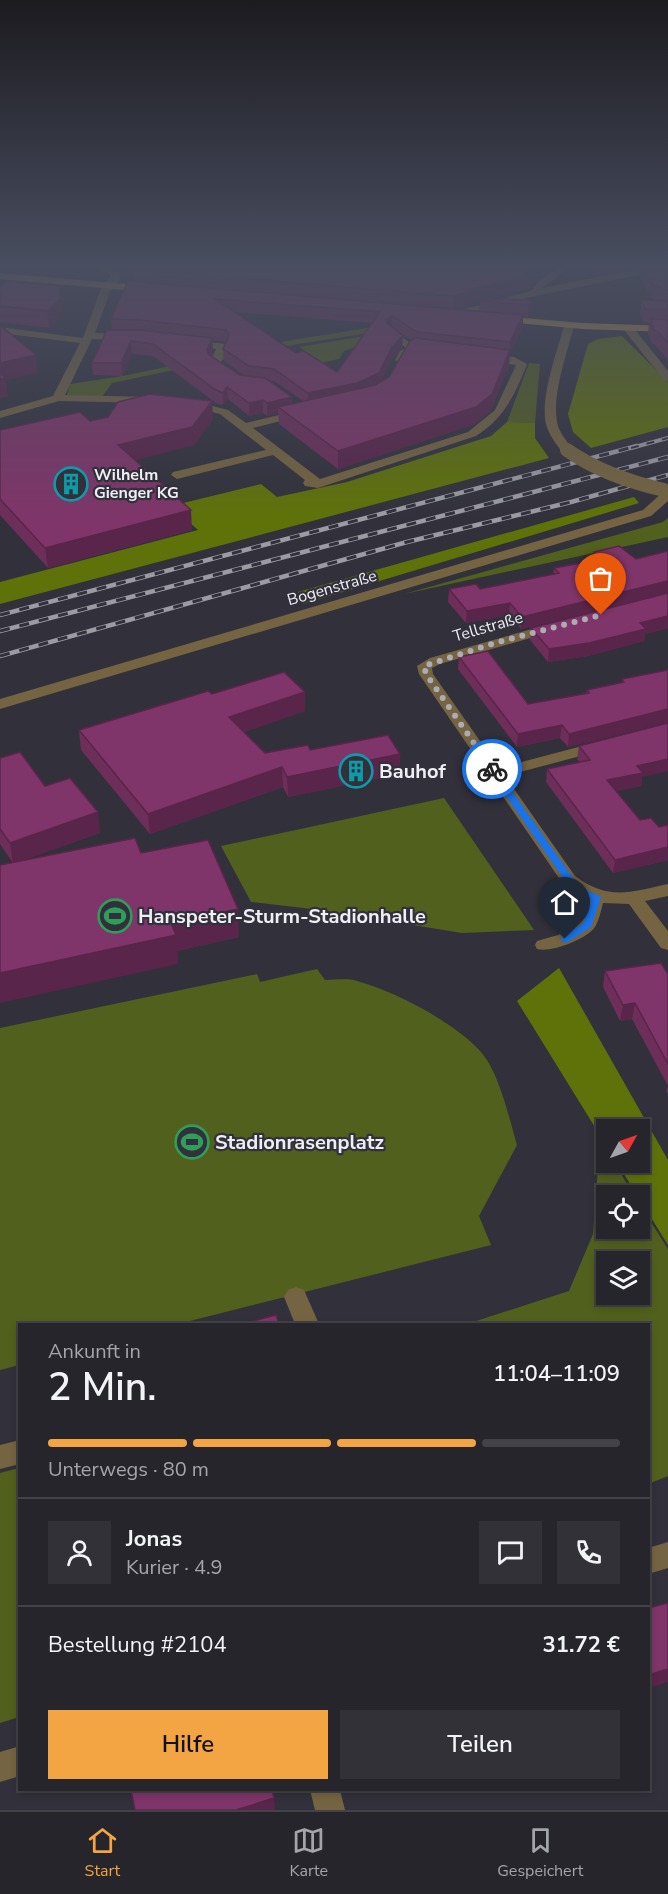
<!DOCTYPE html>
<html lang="de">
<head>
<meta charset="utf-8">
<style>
	:root { --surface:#26252c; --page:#323138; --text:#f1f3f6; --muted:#a4a5a9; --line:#424248; --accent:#f2a542 }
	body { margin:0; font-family:"Nunito Sans",sans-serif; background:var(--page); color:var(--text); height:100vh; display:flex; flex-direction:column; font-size:22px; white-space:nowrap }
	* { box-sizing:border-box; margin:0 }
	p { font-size:20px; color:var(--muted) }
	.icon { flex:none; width:33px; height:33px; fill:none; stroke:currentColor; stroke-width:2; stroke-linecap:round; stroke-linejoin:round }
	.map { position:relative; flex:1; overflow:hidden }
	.details { position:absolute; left:18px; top:1323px; width:632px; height:468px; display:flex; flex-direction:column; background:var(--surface); border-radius:0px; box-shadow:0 3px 9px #0003,0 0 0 2px var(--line) }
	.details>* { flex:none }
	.needle { width:39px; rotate:50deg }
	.fabs { position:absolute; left:596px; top:1119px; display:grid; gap:12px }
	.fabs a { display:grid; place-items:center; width:54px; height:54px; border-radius:0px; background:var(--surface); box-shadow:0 3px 9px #0003,0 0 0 2px var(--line); font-size:30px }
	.pin { position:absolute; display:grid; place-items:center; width:51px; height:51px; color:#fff; margin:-62px -26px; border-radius:50% 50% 50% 0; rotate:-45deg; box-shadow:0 0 6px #0007 }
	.pin .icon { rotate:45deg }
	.courier { position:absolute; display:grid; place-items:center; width:60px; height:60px; margin:-30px; border:4px solid #1a73e8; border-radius:50%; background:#fff; color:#222; box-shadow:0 2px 8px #0007 }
	.summary em { font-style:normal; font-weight:600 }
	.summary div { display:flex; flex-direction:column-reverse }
	.summary { display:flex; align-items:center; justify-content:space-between; height:102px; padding:0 30px }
	h1 { font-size:39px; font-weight:600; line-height:45px }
	.bar { display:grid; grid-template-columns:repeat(4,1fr); gap:9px 6px; align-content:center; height:72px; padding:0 30px }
	.bar i { height:8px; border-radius:4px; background:var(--line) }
	.bar .selected { background:var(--accent) }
	.bar p { grid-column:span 4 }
	.line { display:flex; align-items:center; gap:15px; padding:0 30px; border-top:2px solid var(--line) }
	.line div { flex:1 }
	.round { display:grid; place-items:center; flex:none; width:63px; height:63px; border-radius:0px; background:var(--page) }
	.primary-button { display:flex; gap:12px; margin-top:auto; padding:12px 30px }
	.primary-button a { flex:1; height:69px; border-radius:0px; background:var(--accent); color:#111; font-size:24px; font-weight:600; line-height:69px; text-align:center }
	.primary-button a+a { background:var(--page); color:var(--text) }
	.dock { display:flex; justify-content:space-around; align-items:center; height:84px; border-top:2px solid var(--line); background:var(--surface); font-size:16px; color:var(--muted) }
	.dock a { display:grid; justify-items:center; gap:3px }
	.dock .selected { color:var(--accent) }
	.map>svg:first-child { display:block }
	.green { fill:#52601d; fill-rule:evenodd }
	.forest { fill:#5f7209 }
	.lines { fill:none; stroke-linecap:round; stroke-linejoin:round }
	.minor { fill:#746441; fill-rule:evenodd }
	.major { fill:#b49348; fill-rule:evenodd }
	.rail-far1-casing { stroke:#9c9ba3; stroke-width:4 }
	.rail-casing { stroke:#9c9ba3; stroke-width:4.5 }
	.rail-far1 { stroke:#32313b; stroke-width:2; stroke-dasharray:8; stroke-linecap:butt }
	.rail { stroke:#32313b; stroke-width:3; stroke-dasharray:10; stroke-linecap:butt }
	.minor-bridge { stroke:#746441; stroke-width:14 }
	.wall { fill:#6d2e5a; fill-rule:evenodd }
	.shaded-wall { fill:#59254a }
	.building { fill:#7f3569; stroke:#59254a; stroke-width:1.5; fill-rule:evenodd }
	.route { fill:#1a73e8 }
	.done { stroke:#adacb4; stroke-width:6; stroke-dasharray:0 10.8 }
	.labels { text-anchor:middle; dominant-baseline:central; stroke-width:4.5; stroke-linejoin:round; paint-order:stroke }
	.far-poi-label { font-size:16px; font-weight:bold; fill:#efeef5; stroke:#32313b; text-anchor:start }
	.far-street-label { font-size:16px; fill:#efeef5; stroke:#32313b }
	.poi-label { font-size:20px; font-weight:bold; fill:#efeef5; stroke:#32313b; text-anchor:start }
</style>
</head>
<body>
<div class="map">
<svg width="668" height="1810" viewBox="0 0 668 1810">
	<rect width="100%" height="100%" fill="#32313b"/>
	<path class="green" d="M 380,326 L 375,332 L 298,344 L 112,383 L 102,397 L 67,395 L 70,384 L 123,376 L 292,340 Z
		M 388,332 L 404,344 L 399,351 L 359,346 L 344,351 L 339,359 L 320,363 L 299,347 Z
		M 529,363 L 540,364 L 535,423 L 507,422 Z
		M 668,518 L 668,537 L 404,594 L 663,522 Z
		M 444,798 L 534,930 L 462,933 L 321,910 L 251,902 L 221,846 Z
		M 317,969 L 325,980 C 335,980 347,978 357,981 C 394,991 454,1022 480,1051 C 499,1071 509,1118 517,1145 L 479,1216 L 491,1245 L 178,1324 L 20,1324 L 19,1365 L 0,1370 L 0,1028 L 257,974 L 260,982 Z
		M 600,1142 L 606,1151 L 606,1162 L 614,1163 L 634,1195 L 606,1196 L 606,1228 L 639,1228 L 639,1203 L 668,1249 L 668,1476 L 648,1484 L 648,1324 L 467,1324 L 569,1291 L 593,1234 ZM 606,1262 L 639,1262 L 639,1294 L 606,1294 Z
		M 19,1468 L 19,1717 L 0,1723 L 0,1473 Z"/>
	<path class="forest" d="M 622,336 L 668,382 L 668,427 L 591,448 L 573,432 L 568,414 L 588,344 L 598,339 Z
		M 507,422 L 535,423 L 535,438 L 549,458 L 0,604 L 0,582 L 198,530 L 171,506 L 261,484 L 277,497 L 347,482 L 491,436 Z
		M 634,497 L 639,503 L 303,604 L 298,592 Z
		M 559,968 L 668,1160 L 668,1245 L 617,1163 L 639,1162 L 639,1130 L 606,1130 L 606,1145 L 517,1001 Z"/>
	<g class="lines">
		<path class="minor" d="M 84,264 L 98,264 L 121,274 L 119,281 L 110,292 L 95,333 L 129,334 L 134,337 L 129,340 L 92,339 L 65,395 L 153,397 L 159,400 L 153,403 L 59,401 L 0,418 L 0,411 L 53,396 L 80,343 L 0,333 L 0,327 L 83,338 L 100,291 L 111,275 Z
			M 563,264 L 573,264 L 542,288 L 663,264 L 668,264 L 668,269 L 535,296 L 448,318 L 443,315 L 531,291 L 537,283 Z
			M 569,323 L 574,326 C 567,353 552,394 557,422 C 559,433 567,441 573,450 L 567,454 L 563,453 C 556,444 549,435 546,424 C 540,397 557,352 564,326 Z
			M 624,326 L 632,326 L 668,371 L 668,381 L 664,380 L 624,330 Z
			M 393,330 L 418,349 L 408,355 L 404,362 L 400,363 L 395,360 L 400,351 L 406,348 L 388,333 Z
			M 189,340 L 226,344 L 227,346 L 221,362 L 236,373 L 236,377 L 228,377 L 211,365 L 210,363 L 216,349 L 185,345 L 185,341 Z
			M 485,354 L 514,357 L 527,364 C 515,395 504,418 476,436 L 318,488 L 305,486 L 303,483 L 305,480 L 273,455 L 177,479 L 171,475 L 173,472 L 266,450 L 220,414 L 185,405 L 185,401 L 189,400 L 228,410 L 246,423 L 300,410 L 304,411 L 304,415 L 253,428 L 320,479 L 468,432 L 495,410 L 516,365 L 481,359 L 480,357 Z
			M 668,490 L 668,501 L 651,516 L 0,709 L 0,699 L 643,510 L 664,491 Z
			M 553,623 L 560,627 L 558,630 L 440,664 L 432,668 L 433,674 L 499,768 L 601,741 L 607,743 L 609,746 L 607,749 L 505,776 L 575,876 C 608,901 631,892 668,884 L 668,896 L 645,901 L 668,931 L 668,950 L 661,948 L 629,904 L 603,903 C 601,911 599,920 595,927 C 587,939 551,953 537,949 L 535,945 L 537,941 L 558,935 L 579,922 L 586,899 L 563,884 L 419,674 L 417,666 L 430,658 Z
			M 296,1287 L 304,1290 L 319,1324 L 295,1324 L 284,1297 L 288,1290 Z
			M 20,1440 L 20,1464 L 0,1469 L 0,1445 Z
			M 668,1542 L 668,1568 L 648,1574 L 648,1548 Z
			M 20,1746 L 20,1776 L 0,1782 L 0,1752 Z
			M 310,1790 L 340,1790 L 345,1810 L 315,1810 Z"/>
		<path class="major" d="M 0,273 L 148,286 L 153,289 L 148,292 L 0,279 Z
			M 498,316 L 583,323 L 668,326 L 668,332 L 583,329 L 494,321 L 494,317 Z"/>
		<defs>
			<path id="rail-far1" d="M 631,448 L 668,438"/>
			<path id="rail" d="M 0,615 L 637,446
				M 0,631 L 668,457
				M 0,656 L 407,542 L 571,502 L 668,475"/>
		</defs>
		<use href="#rail-far1" class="rail-far1-casing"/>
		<use href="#rail" class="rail-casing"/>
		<use href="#rail-far1" class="rail-far1"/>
		<use href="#rail" class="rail"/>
		<path class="minor-bridge" d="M 567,450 C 597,471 629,482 664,490"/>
	</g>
	<path class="wall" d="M 580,264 L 668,264 L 668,360 L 654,344 L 652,344 L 648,333 L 649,323 L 644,323 L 640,314 L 642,300 L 657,301 L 650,297 L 640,277 L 641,267 L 600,274 Z
		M 132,269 L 520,270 L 530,289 L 465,304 L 465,307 L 457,309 L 479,311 L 480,301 L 531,300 L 530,311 L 527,317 L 523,316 L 523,327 L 510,353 L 509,366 L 491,410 L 475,424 L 338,469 L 279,424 L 278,413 L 267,416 L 263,413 L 249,416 L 228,399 L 223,405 L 216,403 L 153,356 L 132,354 L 122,376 L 93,375 L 92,363 L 112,330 L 111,319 L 133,281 ZM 235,312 L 372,323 L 337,372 L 296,353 ZM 399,332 L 411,340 L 389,377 L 380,382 L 392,359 L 402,348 ZM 212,340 L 226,342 L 223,349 L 224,361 L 245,376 L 240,375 L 211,356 L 213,350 ZM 269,381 L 274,381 L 303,401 L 292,404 L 292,397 Z
		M 60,286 L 62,316 L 49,328 L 0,322 L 0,287 Z
		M 212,401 L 213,419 L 194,445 L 134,460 L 192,530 L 48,568 L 0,515 L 0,430 L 90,421 Z
		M 619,546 L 636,559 L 668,551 L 668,628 L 645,634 L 644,641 L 588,656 L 548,662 L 530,640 L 531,628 L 668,593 L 521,629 L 509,615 L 466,623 L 448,602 L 449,589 L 476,584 L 480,589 L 553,574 L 554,568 L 593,560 L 594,552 Z
		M 459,657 L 528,704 L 586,693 L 587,690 L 622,682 L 622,679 L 668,670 L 668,722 L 568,747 L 560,738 L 517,747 L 458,669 Z
		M 212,694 L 305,711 L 244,732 L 265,753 L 310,750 L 400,754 L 399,774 L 288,797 L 283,787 L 150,834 L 81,750 L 79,730 Z
		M 579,746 L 642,777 L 641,786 L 616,791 L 640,820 L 659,827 L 668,825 L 668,860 L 613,873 L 546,782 L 547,769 L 580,762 L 577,759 Z
		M 0,758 L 45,786 L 100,833 L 23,860 L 141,853 L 239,937 L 177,951 L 178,964 L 13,863 L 0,844 Z
		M 605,971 L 668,974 L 668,1094 L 666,1091 L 668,1086 L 632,1019 L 620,1021 L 603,987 Z"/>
	<path class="shaded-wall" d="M 504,264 L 540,264 L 503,276 Z
		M 601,264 L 641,264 L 641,267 L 600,274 Z
		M 531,276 L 530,289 L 465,304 L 465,307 L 453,310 L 453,296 L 466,290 Z
		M 60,286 L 62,316 L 49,328 L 47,311 Z
		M 531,300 L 530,311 L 527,317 L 528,305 Z
		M 523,315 L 523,327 L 510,353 L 509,366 L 491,410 L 475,424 L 338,469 L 338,451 L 510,352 L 510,342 Z
		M 392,316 L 392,328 L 387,335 L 387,319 Z
		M 403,336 L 402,348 L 392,359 L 378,385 L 309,406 L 308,393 L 392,347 Z
		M 212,338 L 213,350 L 208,362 L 207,350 Z
		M 131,341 L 132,354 L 122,376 L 121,363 Z
		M 36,355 L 38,373 L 6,380 L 8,397 L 0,398 L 0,363 Z
		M 227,387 L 228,399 L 223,405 L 223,393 Z
		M 292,397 L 292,410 L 278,407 L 278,413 L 267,416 L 267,403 Z
		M 263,400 L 263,413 L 249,416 L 249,403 Z
		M 212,401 L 213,419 L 194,445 L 119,464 L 118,445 Z
		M 191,510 L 192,530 L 48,568 L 45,548 Z
		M 668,581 L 668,593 L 521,629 L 522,617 Z
		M 510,603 L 509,615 L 466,623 L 467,611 Z
		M 668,616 L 668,628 L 645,634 L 644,641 L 588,656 L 548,662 L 549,649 Z
		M 305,692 L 305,711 L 230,737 L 229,717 Z
		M 668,709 L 668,722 L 568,747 L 569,734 Z
		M 562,725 L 560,738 L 517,747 L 518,734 Z
		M 400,754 L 399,774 L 288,797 L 287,777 Z
		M 668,759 L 668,771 L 642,777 L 641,786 L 605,794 L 607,780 L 637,766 Z
		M 282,767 L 283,787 L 150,834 L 148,814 Z
		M 98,812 L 100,833 L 13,864 L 10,843 Z
		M 668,847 L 668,860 L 613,873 L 615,860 Z
		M 238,909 L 239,937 L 177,951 L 178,964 L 0,1003 L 0,973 L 171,923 Z
		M 635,1003 L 632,1019 L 620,1021 L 623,1005 Z
		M 668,1669 L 668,1682 L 648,1688 L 648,1675 Z
		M 274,1798 L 275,1810 L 236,1810 Z"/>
	<path class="building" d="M 139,264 L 508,264 L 531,276 L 466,290 L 466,293 L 453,296 L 132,269 L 134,265 Z
		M 642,264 L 668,264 L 668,291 L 652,284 Z
		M 8,281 L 60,286 L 60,299 L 47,311 L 0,306 L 0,287 Z
		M 128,281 L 523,315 L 510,342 L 417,332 L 392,316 L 387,319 L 387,323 L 403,336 L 392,347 L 379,373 L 357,383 L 308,393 L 274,369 L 249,366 L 223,349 L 229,335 L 226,330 L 140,320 L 111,319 ZM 215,299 L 380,312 L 337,372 L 304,351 L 296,353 Z
		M 489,299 L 531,300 L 528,305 L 480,301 Z
		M 642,300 L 668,301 L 668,310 L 645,309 Z
		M 650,319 L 668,320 L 668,343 L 656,330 L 654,330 Z
		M 0,326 L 1,326 L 36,355 L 0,363 Z
		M 107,330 L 140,330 L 212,338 L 207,350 L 209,355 L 240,375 L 265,378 L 292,397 L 267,403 L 263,400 L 249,403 L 227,387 L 223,393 L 216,390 L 153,344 L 131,341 L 121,363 L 92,363 Z
		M 415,338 L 510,350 L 492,394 L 476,407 L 338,451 L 278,407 L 375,385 L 389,377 L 410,341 Z
		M 0,373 L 5,378 L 0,379 Z
		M 150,394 L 212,401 L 192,427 L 118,445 L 191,510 L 45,548 L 0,499 L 0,430 L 80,412 L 90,421 L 108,417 L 118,402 Z
		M 619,546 L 636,559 L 668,551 L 668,581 L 522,617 L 510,603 L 467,611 L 449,589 L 476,584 L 480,589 L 559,573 L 554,568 L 603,559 L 594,552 Z
		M 668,593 L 668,616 L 640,623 L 646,629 L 589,643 L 549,649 L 531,628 Z
		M 488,651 L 528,704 L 589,693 L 587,690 L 624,682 L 622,679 L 668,670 L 668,709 L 569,734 L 562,725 L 518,734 L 459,657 Z
		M 284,672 L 305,692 L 229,717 L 265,753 L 308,745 L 310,750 L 388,735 L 400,754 L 287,777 L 282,767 L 148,814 L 79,730 L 208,691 L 212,694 Z
		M 668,723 L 668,759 L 637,766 L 643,773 L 607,780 L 640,820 L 651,818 L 659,827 L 668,825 L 668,847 L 615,860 L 547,769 L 590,760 L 579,746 Z
		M 20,752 L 45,786 L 70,778 L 98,812 L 10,843 L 0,829 L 0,758 Z
		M 135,838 L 141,853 L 208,840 L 238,909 L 171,923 L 176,935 L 0,973 L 0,865 Z
		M 661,963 L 668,974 L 668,1064 L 635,1003 L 623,1005 L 605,971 Z
		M 276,1315 L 279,1324 L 242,1324 Z
		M 668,1603 L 668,1669 L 648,1675 L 648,1608 Z
		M 131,1790 L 272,1790 L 274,1798 L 236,1810 L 135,1810 Z"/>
	<linearGradient id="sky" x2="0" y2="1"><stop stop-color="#1c1b20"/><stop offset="0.51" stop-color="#494e60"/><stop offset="1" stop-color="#494e60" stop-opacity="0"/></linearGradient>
	<rect width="668" height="518" fill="url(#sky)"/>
	<path class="route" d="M 492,766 L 495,767 L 573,878 L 585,889 L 601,897 L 591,927 L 568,942 L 565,943 L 560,939 L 583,923 L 591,899 L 578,894 L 566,882 L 487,769 Z"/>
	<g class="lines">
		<path class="done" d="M 492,769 L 426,674 L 424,666 L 495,643 L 601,615"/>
	</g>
	<defs>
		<symbol id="building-ring" viewBox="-11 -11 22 22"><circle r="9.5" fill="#32313b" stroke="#0f9aa8" stroke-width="1.5"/><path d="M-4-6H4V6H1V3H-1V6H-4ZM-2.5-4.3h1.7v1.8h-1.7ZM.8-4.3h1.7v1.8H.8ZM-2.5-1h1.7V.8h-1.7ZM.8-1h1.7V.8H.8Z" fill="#0f9aa8"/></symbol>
		<symbol id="stadium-ring" viewBox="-11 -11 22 22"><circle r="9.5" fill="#32313b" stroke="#2e9e5b" stroke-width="1.5"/><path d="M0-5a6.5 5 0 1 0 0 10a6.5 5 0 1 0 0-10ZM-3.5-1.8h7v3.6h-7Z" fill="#2e9e5b"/></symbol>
	</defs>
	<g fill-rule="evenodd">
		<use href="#building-ring" x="52" y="465" width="38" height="38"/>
		<use href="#building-ring" x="337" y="752" width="38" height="38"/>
		<use href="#stadium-ring" x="96" y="897" width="38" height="38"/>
		<use href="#stadium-ring" x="173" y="1123" width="38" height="38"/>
	</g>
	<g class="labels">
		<g class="far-poi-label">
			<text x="94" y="475">Wilhelm<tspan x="94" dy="18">Gienger KG</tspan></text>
		</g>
		<g class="far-street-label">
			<text transform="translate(332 588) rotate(-16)">Bogenstraße</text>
			<text transform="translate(488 627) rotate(-16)">Tellstraße</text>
		</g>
		<g class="poi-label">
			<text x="379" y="771">Bauhof</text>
			<text x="138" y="916">Hanspeter-Sturm-Stadionhalle</text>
			<text x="215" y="1142">Stadionrasenplatz</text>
		</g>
	</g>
</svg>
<div class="fabs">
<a><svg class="needle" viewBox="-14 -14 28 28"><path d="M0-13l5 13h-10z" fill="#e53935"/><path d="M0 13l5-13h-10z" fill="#a4a5a9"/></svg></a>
<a><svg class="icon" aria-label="locate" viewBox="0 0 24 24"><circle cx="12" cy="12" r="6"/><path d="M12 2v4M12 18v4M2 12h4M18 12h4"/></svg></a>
<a><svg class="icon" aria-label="layers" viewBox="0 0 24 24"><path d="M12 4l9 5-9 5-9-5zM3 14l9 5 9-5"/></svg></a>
</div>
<div class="pin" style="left:601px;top:615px;background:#ea580c"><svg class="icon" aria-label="bag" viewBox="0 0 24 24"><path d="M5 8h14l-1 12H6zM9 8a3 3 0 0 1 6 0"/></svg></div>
<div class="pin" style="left:565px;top:939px;background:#1f2937"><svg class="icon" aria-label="home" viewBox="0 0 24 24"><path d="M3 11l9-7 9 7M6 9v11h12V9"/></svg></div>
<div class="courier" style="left:492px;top:769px"><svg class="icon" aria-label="bike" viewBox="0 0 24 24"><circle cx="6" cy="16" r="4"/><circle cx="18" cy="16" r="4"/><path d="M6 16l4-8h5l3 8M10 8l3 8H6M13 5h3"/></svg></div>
<section class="details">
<div class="summary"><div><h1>2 Min.</h1><p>Ankunft in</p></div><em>11:04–11:09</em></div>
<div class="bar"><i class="selected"></i><i class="selected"></i><i class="selected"></i><i></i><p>Unterwegs · 80 m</p></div>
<div class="line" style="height:108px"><a class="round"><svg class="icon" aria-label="person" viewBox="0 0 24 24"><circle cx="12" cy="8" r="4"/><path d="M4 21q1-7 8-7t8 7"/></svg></a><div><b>Jonas</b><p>Kurier · 4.9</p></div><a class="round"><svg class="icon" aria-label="chat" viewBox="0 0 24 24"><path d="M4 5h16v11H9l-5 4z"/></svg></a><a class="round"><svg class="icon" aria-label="phone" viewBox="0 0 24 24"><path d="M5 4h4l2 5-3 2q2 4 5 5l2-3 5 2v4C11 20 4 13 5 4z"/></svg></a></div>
<div class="line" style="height:78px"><div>Bestellung #2104</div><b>31.72 €</b></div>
<div class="primary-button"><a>Hilfe</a><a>Teilen</a></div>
</section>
</div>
<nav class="dock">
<a class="selected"><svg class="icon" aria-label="home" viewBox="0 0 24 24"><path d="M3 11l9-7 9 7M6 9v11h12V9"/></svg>Start</a>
<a><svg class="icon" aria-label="map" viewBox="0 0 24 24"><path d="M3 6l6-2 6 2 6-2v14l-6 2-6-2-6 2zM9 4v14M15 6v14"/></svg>Karte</a>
<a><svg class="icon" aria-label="saved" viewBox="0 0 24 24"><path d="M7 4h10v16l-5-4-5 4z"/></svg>Gespeichert</a>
</nav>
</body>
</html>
